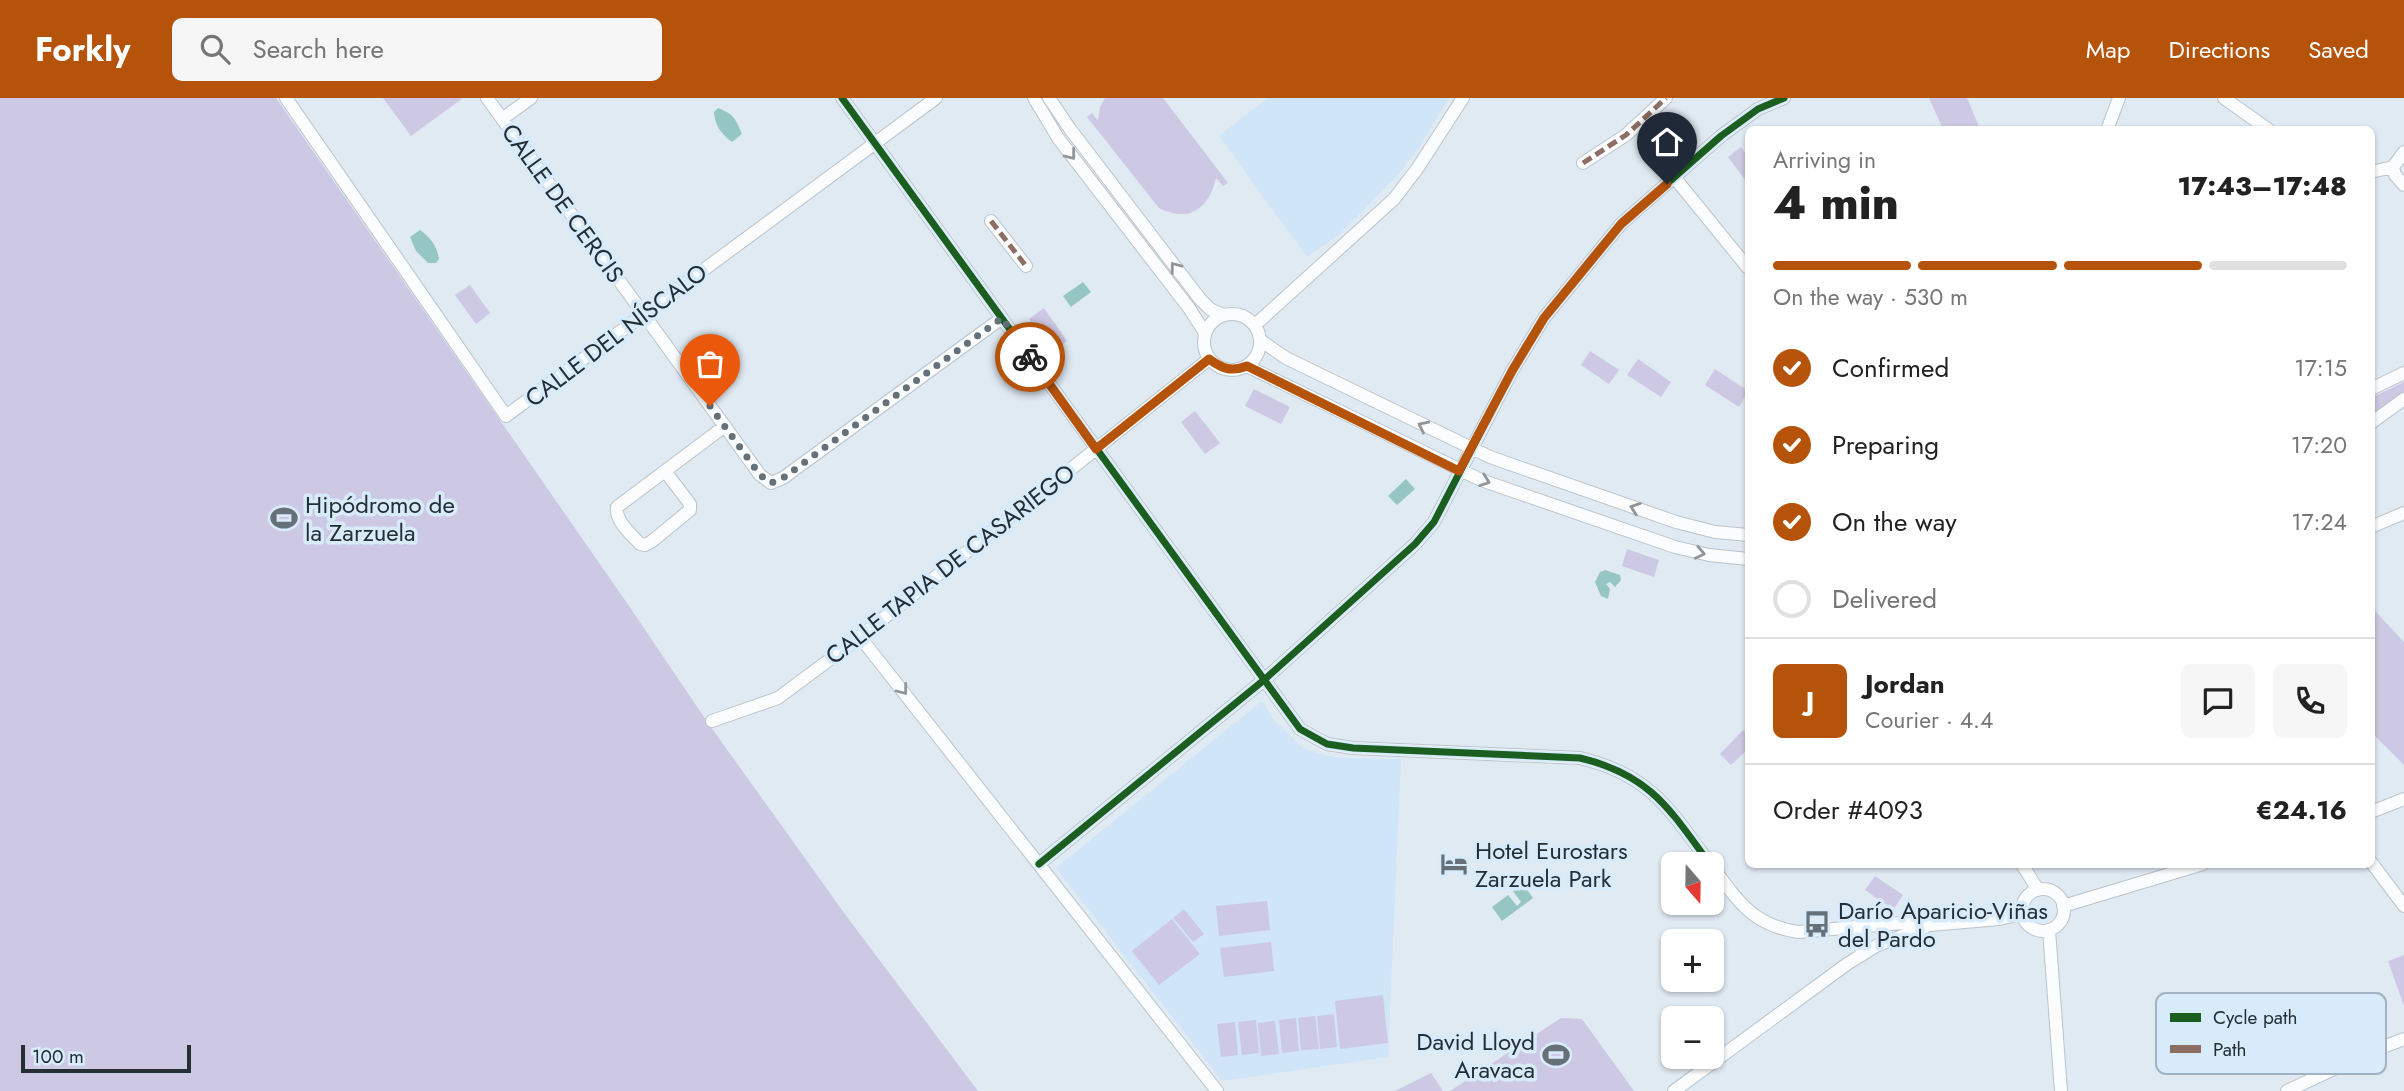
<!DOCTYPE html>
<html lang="en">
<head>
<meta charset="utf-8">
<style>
	:root { --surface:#fff; --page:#f6f6f6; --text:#222; --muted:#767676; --line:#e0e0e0; --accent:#b45309 }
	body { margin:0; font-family:Jost,sans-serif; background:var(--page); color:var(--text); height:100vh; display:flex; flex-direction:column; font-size:26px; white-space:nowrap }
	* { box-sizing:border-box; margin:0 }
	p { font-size:23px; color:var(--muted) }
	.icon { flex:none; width:38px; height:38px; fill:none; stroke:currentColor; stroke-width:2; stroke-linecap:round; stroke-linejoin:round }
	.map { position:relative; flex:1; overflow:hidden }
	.side { position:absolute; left:1745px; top:28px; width:630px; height:742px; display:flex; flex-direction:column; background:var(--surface); border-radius:10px; box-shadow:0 2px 5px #0004 }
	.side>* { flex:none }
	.needle { width:46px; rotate:160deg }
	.fabs { position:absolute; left:1661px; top:754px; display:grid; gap:14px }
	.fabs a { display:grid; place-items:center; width:63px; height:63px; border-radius:10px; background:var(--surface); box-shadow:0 2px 5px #0004; font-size:35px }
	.scale { position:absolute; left:21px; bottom:18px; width:170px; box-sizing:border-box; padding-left:7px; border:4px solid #252e35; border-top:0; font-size:19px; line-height:24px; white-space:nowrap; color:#252e35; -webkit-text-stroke:5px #d8ebfb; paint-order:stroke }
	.pin { position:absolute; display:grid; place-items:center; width:60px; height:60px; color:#fff; margin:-72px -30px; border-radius:50% 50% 50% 0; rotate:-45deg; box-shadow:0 0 7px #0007 }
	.pin .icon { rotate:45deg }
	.courier { position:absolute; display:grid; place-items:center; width:70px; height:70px; margin:-35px; border:5px solid #b45309; border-radius:50%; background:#fff; color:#222; box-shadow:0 2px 9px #0007 }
	.headline em { font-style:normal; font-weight:800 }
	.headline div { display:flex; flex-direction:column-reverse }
	.headline { display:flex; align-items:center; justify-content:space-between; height:119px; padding:0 28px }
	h1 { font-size:46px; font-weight:800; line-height:52px }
	.bar { display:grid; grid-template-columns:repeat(4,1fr); gap:10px 7px; align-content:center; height:84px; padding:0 28px }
	.bar i { height:9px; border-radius:5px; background:var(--line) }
	.bar .selected { background:var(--accent) }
	.bar p { grid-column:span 4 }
	.line { display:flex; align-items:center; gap:18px; padding:0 28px; border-top:2px solid var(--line) }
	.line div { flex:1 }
	.round { display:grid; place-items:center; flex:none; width:74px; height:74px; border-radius:10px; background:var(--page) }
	ol { padding:0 28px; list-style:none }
	li { display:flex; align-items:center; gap:21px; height:77px }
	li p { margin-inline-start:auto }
	li .icon { padding:7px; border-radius:50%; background:var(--accent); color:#fff; stroke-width:4 }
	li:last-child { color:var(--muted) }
	li i { width:38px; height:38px; border:4px solid var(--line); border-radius:50% }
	header { display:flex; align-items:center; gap:42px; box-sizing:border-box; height:98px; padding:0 35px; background:var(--accent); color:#fff }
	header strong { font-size:33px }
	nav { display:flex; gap:38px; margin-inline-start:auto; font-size:24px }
	.search { width:490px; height:63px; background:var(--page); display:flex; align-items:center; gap:18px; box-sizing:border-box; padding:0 24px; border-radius:10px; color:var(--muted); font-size:26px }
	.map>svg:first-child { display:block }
	.built { fill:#d0e5f7 }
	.green { fill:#cdc8e3 }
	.water { fill:#95c6c3 }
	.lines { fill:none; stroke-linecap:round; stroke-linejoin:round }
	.minor-casing { stroke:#bbc4cb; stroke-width:14 }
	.minor { stroke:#fafcfd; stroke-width:12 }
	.quiet { stroke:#8d6e63; stroke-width:5; stroke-dasharray:10 5; stroke-linecap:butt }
	.cycleway-casing { stroke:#d8ebfb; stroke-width:11 }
	.cycleway { stroke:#1b5e20; stroke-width:7 }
	.oneway { stroke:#909599 }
	.done { stroke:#667078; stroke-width:7; stroke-dasharray:0 12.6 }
	.route { stroke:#b45309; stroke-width:9 }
	.labels { text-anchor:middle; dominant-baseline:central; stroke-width:7; stroke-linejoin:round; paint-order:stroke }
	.street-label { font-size:24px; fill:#252e35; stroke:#d8ebfb }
	.poi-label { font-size:24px; fill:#252e35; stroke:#d8ebfb; text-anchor:start }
	.key { fill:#d8ebfb; stroke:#a2b2c0; stroke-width:2 }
	.key-label { font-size:19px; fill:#252e35 }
</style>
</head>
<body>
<header>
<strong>Forkly</strong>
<div class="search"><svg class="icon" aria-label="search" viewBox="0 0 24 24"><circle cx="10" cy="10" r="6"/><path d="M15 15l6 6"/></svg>Search here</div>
<nav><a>Map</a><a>Directions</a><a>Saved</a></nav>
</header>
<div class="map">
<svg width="2404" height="993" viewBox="0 0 2404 993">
	<rect width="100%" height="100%" fill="#e0eaf3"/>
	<path class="built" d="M 1268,0 L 1449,0 L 1420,48 L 1399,76 L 1339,137 L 1307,159 L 1219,38 Z
		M 1262,603 L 1274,622 L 1304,651 L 1337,660 L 1401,661 L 1388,959 L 1222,983 L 1056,770 Z"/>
	<path class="green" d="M 0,0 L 276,0 L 629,508 L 708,625 L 847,819 L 978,993 L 0,993 Z
		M 383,0 L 463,0 L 411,38 Z
		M 1105,0 L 1163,0 L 1228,85 L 1223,88 L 1216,80 C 1209,111 1189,125 1159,110 L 1087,19 L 1092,15 L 1098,23 L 1100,9 Z
		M 1929,0 L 1967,0 L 1980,31 L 1943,31 Z
		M 1741,49 L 1748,59 L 1748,86 L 1728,59 Z
		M 470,187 L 490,215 L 476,226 L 455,197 Z
		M 1044,210 L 1067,243 L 1052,253 L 1029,221 Z
		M 1590,253 L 1619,272 L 1609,286 L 1581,267 Z
		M 1638,261 L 1671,284 L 1661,299 L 1627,277 Z
		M 1715,271 L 1748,293 L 1739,309 L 1705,287 Z
		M 2404,284 L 2404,297 L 2371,316 L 2371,300 Z
		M 1254,291 L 1290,309 L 1281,326 L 1245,308 Z
		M 1195,313 L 1220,345 L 1205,356 L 1181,324 Z
		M 1627,451 L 1659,462 L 1654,479 L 1622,468 Z
		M 2374,512 L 2404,544 L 2404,667 L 2371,634 L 2371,514 Z
		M 1743,632 L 1748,638 L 1748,651 L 1731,667 L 1720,656 Z
		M 1875,778 L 1903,797 L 1893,812 L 1865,792 Z
		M 1267,803 L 1270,832 L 1219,838 L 1216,808 Z
		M 1184,811 L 1204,836 L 1193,844 L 1173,820 Z
		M 1172,821 L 1200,856 L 1159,887 L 1132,853 Z
		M 1271,844 L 1274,873 L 1224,879 L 1220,850 Z
		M 2404,857 L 2404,908 L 2388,863 Z
		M 1383,897 L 1388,945 L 1340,951 L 1335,903 Z
		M 1334,916 L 1337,949 L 1320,951 L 1317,918 Z
		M 1315,918 L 1319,951 L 1301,952 L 1298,920 Z
		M 1296,920 L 1299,953 L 1282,955 L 1279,922 Z
		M 1561,920 L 1582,921 L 1634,993 L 1450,993 Z
		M 1256,922 L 1259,955 L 1242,957 L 1238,924 Z
		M 1275,923 L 1279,956 L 1261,958 L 1258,925 Z
		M 1235,924 L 1238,957 L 1221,959 L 1217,926 Z
		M 1431,975 L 1443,993 L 1395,993 Z"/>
	<path class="water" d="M 718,10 C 733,16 735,19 742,36 L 732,44 C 720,35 715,27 714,14 Z
		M 420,132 C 431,140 437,148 439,161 L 436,165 L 428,165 L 416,153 L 410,139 Z
		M 1083,184 L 1091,194 L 1071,209 L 1063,198 Z
		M 1406,381 L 1415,391 L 1397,407 L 1388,398 Z
		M 1605,472 L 1620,477 L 1621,482 L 1615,489 L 1610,484 L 1606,486 L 1610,491 L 1608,501 L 1601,498 L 1595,484 L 1600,474 Z
		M 1523,786 L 1533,800 L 1502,823 L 1492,809 L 1508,797 L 1517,808 L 1521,804 L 1513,793 Z"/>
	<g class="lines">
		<defs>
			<path id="minor" d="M 286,0 L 506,318 L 936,0
				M 487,0 L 760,377 L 771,385 L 783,380 L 1002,220
				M 842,0 L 1300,631 L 1327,646 L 1353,650 L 1580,660 C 1651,677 1670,712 1710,766
				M 1034,0 L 1058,40 L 1189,210 L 1205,235
				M 1049,0 L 1070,31 L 1200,201 L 1210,211 L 1223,217
				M 2224,0 L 2269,32
				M 502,21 L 531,0
				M 2107,32 L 2119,0
				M 2404,54 L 2393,69 L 2395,77 L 2404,87
				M 1583,65 L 1626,37 L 1666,0
				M 2371,74 L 2393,69
				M 1674,79 L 1748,170
				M 991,123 L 1026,168
				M1204 244a28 28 0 1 1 56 0a28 28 0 1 1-56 0Z
				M 1255,227 L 1394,101 L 1417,71 L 1463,0
				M 1260,242 L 1286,260 L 1490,359 L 1676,424 L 1715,434 L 1748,437
				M 1247,268 L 1481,382 L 1675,449 L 1709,457 L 1748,461
				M 2371,291 L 2404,275
				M 2371,325 L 2404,301
				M 665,373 L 690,406 L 690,412 L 651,444 L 645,447 L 640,446 C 631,436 615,423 617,409 L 725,328
				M 2371,429 L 2404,415
				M 860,539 L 1217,993
				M 712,623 L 778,600 L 860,539 L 1209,261
				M 2371,714 L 2404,701
				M 2371,764 L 2404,808
				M 1039,766 L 1264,582 L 1415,446 L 1434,424 L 1512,273 L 1544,220 L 1621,126 L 1721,38 L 1758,11 L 1784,0
				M 2022,766 L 2038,792
				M 1712,768 C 1737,802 1752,827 1798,834 L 1902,825 L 1930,827 L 1999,821 L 2022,816
				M2022 812a21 21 0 1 1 42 0a21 21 0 1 1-42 0Z
				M 2063,808 L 2203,766
				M 1854,829 L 1860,837 L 1862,857
				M 2049,832 L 2061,993
				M 1674,993 L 1847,866 L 1876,848 L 1925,829
				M 2287,993 L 2370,954 L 2404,941"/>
		</defs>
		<use href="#minor" class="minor-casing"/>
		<use href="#minor" class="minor"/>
		<path class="quiet" d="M 1583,65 L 1626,37 L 1666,0
			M 991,123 L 1026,168"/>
		<defs>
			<path id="cycleway" d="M 842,0 L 1300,631 L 1327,646 L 1353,650 L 1580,660 C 1651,677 1670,712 1710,766
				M 1039,766 L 1264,582 L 1415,446 L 1434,424 L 1512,273 L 1544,220 L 1621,126 L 1721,38 L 1758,11 L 1784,0"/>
		</defs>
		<use href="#cycleway" class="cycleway-casing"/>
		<use href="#cycleway" class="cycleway"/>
	</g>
	<defs><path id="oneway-chevron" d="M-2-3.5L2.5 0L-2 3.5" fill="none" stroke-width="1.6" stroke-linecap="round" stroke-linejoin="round" transform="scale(1.75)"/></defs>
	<g class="oneway">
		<use href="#oneway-chevron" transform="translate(1071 57) rotate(52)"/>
		<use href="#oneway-chevron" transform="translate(1175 169) rotate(-127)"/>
		<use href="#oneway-chevron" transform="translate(1423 328) rotate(-154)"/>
		<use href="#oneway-chevron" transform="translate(1485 383) rotate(20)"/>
		<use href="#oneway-chevron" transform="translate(1635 410) rotate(-161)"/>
		<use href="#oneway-chevron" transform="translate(1700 455) rotate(12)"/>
		<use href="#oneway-chevron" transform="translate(903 592) rotate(52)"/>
	</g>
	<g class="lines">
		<path class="done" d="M 710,308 L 760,377 L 771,385 L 783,380 L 1002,220 L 1030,259"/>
		<path class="route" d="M 1030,259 L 1096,351 L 1209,261 C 1223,271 1231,274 1247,268 L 1459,373 L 1512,273 L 1544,220 L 1621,126 L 1667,86"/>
	</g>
	<defs>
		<symbol id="stadium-bare" viewBox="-9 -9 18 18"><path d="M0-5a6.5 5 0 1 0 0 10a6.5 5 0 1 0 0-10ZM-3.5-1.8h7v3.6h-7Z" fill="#667078" stroke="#d8ebfb" stroke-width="2.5" paint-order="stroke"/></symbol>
		<symbol id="hotel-bare" viewBox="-9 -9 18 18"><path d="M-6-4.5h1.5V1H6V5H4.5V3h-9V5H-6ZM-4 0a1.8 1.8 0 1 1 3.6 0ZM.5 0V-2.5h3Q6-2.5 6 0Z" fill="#667078" stroke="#d8ebfb" stroke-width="2.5" paint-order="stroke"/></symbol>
		<symbol id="bus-bare" viewBox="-9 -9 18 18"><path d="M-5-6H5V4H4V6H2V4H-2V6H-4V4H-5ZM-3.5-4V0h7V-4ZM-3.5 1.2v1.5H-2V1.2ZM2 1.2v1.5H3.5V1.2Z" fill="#667078" stroke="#d8ebfb" stroke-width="2.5" paint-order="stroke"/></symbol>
	</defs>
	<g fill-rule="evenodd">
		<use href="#stadium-bare" x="265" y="401" width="38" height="38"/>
		<use href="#hotel-bare" x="1435" y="747" width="38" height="38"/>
		<use href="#bus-bare" x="1798" y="807" width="38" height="38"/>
		<use href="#stadium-bare" x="1537" y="938" width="38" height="38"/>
	</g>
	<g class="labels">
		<g class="street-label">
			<text transform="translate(563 105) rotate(54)">CALLE DE CERCIS</text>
			<text transform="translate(616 237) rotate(-37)">CALLE DEL NÍSCALO</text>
			<text transform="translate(950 466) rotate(-38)">CALLE TAPIA DE CASARIEGO</text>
		</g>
		<g class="poi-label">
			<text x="305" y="406">Hipódromo de<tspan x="305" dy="28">la Zarzuela</tspan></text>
			<text x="1475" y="752">Hotel Eurostars<tspan x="1475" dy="28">Zarzuela Park</tspan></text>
			<text x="1838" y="812">Darío Aparicio-Viñas<tspan x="1838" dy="28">del Pardo</tspan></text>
			<text x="1535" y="943" text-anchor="end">David Lloyd<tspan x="1535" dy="28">Aravaca</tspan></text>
		</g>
	</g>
	<rect x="2156" y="895" width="230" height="81" rx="10" class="key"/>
	<rect x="2170" y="915" width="31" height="9" fill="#1b5e20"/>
	<rect x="2170" y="947" width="31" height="8" fill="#8d6e63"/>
	<g class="key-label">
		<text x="2213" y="926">Cycle path</text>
		<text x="2213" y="958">Path</text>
	</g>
</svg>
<div class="fabs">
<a><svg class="needle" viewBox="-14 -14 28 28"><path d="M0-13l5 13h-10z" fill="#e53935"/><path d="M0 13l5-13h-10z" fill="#767676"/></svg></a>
<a>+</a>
<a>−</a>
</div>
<div class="scale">100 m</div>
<div class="pin" style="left:710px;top:308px;background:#ea580c"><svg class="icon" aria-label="bag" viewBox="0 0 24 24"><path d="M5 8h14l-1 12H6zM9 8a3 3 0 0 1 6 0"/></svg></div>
<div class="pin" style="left:1667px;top:86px;background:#1f2937"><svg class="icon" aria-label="home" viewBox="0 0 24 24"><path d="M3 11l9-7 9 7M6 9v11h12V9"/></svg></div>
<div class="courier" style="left:1030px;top:259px"><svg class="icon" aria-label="bike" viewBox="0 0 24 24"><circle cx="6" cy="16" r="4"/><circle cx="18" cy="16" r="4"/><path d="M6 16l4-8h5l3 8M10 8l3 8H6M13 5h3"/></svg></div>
<section class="side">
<div class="headline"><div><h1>4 min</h1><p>Arriving in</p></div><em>17:43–17:48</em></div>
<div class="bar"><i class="selected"></i><i class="selected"></i><i class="selected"></i><i></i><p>On the way · 530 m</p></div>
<ol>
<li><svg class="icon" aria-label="check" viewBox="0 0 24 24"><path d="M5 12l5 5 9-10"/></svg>Confirmed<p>17:15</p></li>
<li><svg class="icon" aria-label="check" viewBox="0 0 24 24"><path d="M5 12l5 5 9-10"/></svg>Preparing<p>17:20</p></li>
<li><svg class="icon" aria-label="check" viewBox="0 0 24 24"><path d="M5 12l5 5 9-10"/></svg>On the way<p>17:24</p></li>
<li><i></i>Delivered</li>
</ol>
<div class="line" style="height:126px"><b class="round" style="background:var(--accent);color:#fff">J</b><div><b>Jordan</b><p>Courier · 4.4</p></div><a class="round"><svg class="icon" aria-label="chat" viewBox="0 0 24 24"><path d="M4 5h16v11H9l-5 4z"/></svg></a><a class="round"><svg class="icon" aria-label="phone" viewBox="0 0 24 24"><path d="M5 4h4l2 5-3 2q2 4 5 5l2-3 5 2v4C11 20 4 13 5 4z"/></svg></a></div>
<div class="line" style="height:91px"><div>Order #4093</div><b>€24.16</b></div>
</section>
</div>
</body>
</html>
